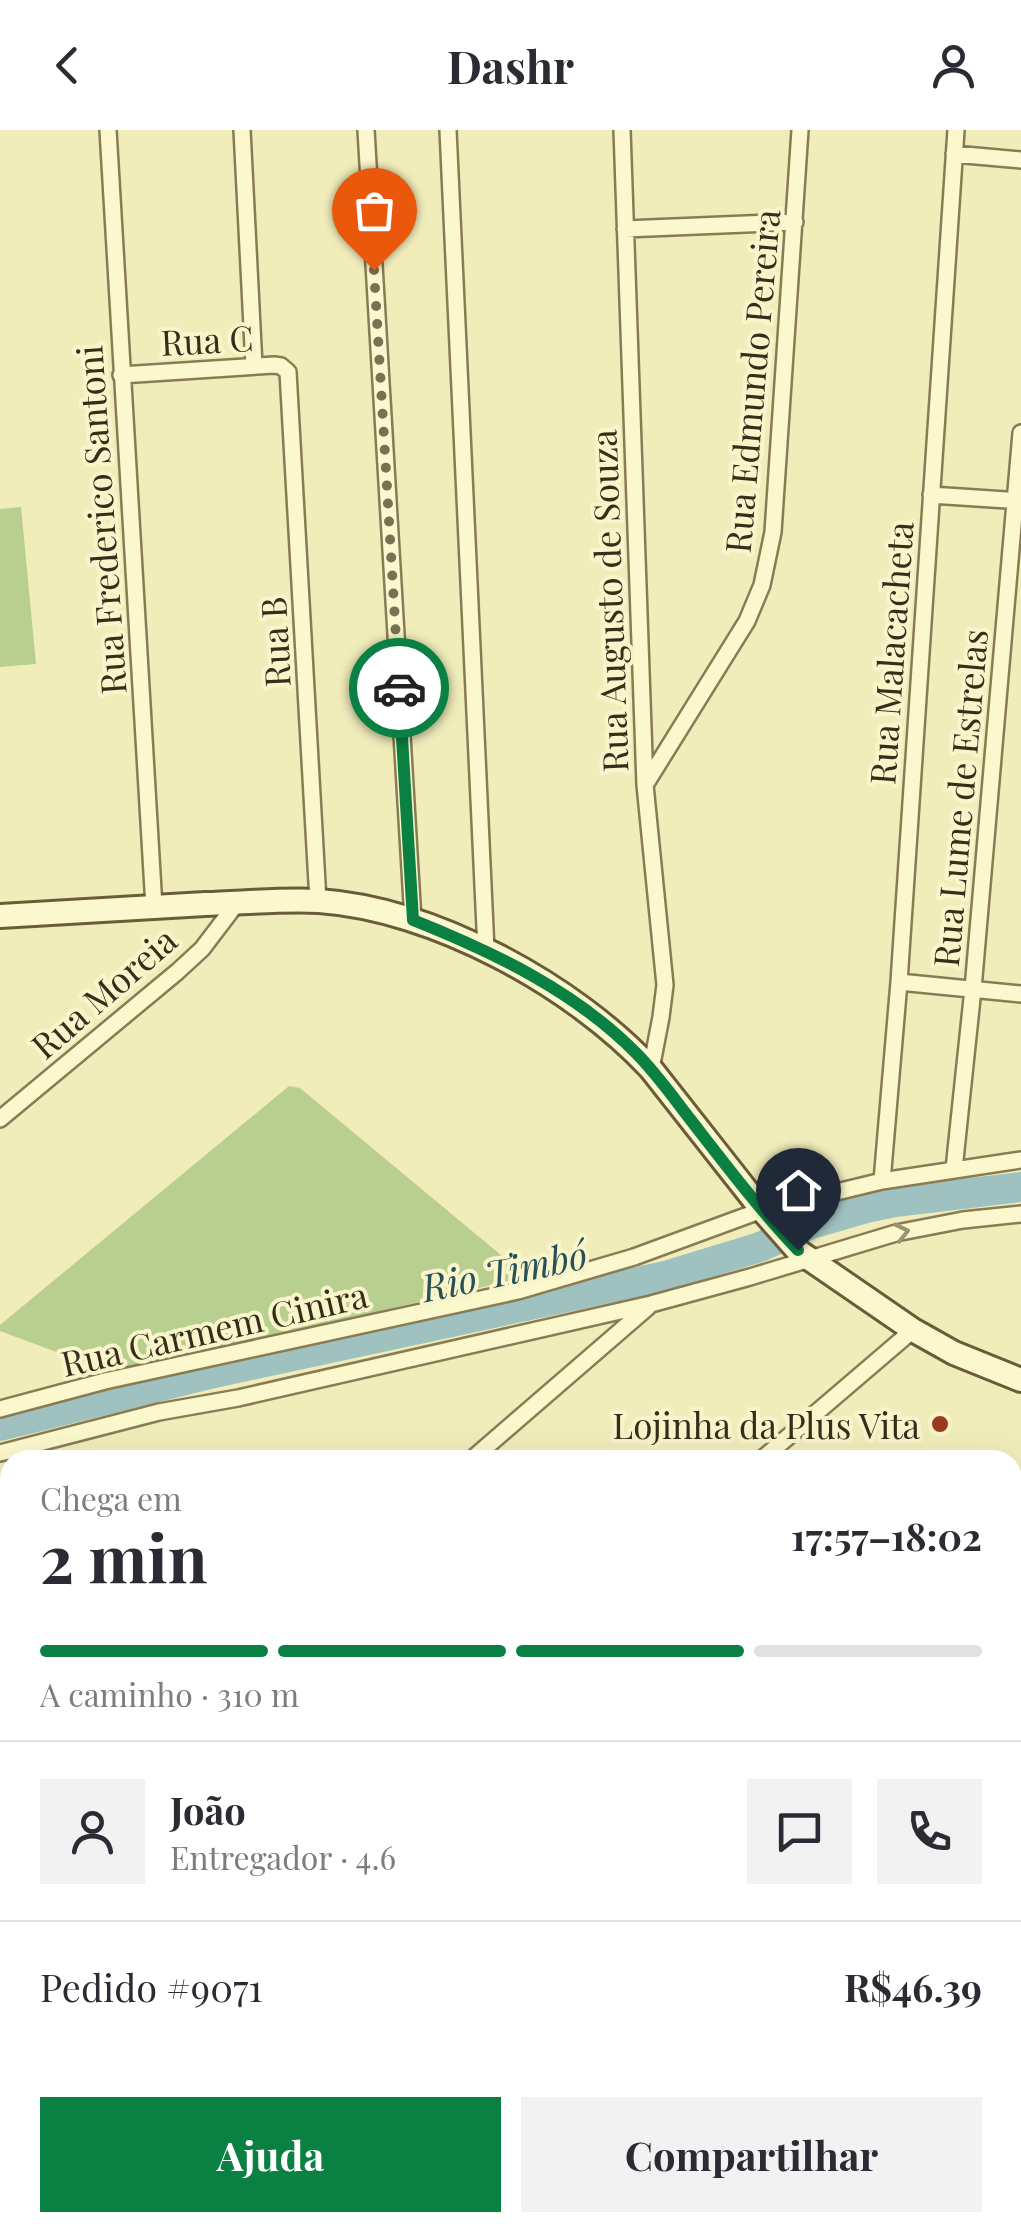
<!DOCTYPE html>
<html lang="pt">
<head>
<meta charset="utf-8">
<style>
	:root { --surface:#fff; --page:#f2f2f3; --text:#2b2b33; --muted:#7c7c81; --line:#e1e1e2; --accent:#0b8043 }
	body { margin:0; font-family:"Playfair Display",serif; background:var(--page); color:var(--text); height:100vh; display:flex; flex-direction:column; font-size:38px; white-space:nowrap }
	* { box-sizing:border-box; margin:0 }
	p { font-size:32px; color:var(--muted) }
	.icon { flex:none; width:55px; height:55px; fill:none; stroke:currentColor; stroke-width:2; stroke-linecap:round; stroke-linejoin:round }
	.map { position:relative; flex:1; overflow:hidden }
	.drawer { position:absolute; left:0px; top:1320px; width:1022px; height:782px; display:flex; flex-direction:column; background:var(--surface); border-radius:30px 30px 0 0; box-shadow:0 10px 40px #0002 }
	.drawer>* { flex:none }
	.pin { position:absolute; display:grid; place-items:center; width:85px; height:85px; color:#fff; margin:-102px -42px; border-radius:50% 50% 50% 0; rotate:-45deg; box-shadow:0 0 10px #0007 }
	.pin .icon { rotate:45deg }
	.courier { position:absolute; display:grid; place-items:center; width:100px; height:100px; margin:-50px; border:8px solid #0b8043; border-radius:50%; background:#fff; color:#222; box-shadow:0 2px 12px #0007 }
	.headline em { font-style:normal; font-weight:700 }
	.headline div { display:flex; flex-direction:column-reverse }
	.headline { display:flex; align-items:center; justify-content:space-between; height:170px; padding:0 40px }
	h1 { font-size:65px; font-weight:700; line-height:75px }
	.bar { display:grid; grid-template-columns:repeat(4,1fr); gap:15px 10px; align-content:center; height:120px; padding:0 40px }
	.bar i { height:12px; border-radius:8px; background:var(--line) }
	.bar .on { background:var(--accent) }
	.bar p { grid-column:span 4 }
	.line { display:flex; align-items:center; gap:25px; padding:0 40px; border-top:2px solid var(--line) }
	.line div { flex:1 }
	.round { display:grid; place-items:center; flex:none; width:105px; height:105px; border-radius:0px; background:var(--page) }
	.action { display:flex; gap:20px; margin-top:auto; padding:20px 40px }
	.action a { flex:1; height:115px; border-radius:0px; background:var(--accent); color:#fff; font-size:40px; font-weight:700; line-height:115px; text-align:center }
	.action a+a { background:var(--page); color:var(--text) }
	header { display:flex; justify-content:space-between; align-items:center; height:130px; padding:0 40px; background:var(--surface); font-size:45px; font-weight:700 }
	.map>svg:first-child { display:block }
	.green { fill:#b9cf8f }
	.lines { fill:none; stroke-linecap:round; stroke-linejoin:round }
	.river { stroke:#9fc1bf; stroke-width:30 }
	.street-casing { stroke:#897c54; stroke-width:20 }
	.secondary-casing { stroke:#6a5c37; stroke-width:28 }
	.primary-casing { stroke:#564829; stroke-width:30 }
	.street { stroke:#fbf8ce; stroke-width:15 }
	.secondary { stroke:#fbf8ce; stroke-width:22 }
	.primary { stroke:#f8ef8e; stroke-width:25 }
	.rail { stroke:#372e1a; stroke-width:5; stroke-dasharray:18 18; stroke-linecap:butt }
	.oneway { stroke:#999374 }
	.done { stroke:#787152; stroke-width:10; stroke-dasharray:0 18 }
	.route { stroke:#0b8043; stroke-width:12 }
	.poi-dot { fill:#9c3a20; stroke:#f8f5cb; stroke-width:4 }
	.labels { text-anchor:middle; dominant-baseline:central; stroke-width:8; stroke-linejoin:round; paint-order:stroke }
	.street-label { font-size:35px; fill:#372e1a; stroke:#f8f5cb }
	.poi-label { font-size:35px; fill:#372e1a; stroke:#f8f5cb; text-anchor:end }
	.water-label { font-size:38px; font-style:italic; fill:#285058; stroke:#f8f5cb }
</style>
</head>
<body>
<header><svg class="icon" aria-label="back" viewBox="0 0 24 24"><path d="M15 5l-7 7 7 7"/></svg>Dashr<svg class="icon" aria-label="person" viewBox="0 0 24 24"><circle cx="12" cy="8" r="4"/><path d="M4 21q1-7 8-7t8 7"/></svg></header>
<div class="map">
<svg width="1021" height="2101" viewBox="0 0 1021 2101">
	<rect width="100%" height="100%" fill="#f1edbb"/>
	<path class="green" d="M 21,377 L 36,534 L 0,537 L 0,379 Z
		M 289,956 L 300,958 L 519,1140 L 513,1150 L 113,1243 L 0,1201 L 0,1195 Z
		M 414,2093 L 475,2093 L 487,2101 L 426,2101 Z
		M 892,2093 L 949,2093 L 952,2101 L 883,2101 Z"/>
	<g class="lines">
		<path class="river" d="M 0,1296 L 214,1243 L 665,1146 L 760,1117 L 811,1094 L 866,1078 L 895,1072 L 1021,1057"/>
		<defs>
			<path id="street" d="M 108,0 L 154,777
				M 242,0 L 254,236
				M 366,0 L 413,790
				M 448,0 L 486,820
				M 622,0 L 645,655 L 665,855 L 661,887 L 651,939
				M 954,24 L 1021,30
				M 625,99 L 795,92
				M 121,245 L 274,235 L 281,236 L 288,242 L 318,771
				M 931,365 L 1021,371
				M 645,655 L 747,491 L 762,455 L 773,402 L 800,0
				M 899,852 L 1021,864
				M 0,989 L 177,842 L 202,819 L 237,773
				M 954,1039 L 973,859 L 1021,303
				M 882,1051 L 899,852 L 956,0
				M 0,1279 L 105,1251 L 518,1161 L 634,1127 L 762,1080 L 882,1051 L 1021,1030
				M 0,1323 L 159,1282 L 238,1268 L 651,1174 L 750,1147 L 896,1103 L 963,1090 L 1021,1084
				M 471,1330 L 648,1177
				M 761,1330 L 913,1200
				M 1012,1497 L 1021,1490
				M 1012,1579 L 1021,1582
				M 1012,1681 L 1021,1674
				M 0,1744 L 10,1735
				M 1012,1952 L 1021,1945
				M 498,2092 L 512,2101
				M 962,2092 L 965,2101
				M 615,2101 L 624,2092
				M 742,2101 L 751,2092
				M 872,2101 L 880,2092"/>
			<path id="secondary" d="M 0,786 C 68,782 136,778 205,774 C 242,773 281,769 319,771 C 434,779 573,855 651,939 L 762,1080 L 798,1121 L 913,1200 L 954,1223 L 1021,1250"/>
			<path id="primary" d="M 0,1832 L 10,1838
				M 0,1992 L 10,1997
				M 183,2092 L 198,2101
				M 400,2092 L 412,2101"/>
		</defs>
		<use href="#street" class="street-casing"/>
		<use href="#secondary" class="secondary-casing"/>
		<use href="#primary" class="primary-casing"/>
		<use href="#street" class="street"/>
		<use href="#secondary" class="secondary"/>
		<use href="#primary" class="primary"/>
		<path class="rail" d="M 0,1895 L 10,1900
			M 344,2092 L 357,2101"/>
	</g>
	<defs><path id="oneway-chevron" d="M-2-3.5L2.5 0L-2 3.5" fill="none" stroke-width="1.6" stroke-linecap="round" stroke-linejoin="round" transform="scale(2.5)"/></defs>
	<use class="oneway" href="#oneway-chevron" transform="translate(902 1102) rotate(-13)"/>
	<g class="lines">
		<path class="done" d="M 374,140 L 399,558"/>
		<path class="route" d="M 399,558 L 413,790 C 493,822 575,861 636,923 C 656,943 673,967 690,989 C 725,1034 759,1079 798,1120"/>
	</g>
	<circle class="poi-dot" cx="940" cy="1294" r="10"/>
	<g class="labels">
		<g class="street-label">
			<text transform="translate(207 209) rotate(-3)">Rua C</text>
			<text transform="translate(751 251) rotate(-85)">Rua Edmundo Pereira</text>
			<text transform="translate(100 390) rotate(-94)">Rua Frederico Santoni</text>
			<text transform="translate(608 471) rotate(-92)">Rua Augusto de Souza</text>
			<text transform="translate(274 512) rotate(-93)">Rua B</text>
			<text transform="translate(890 523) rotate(-86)">Rua Malacacheta</text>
			<text transform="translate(959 668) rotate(-85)">Rua Lume de Estrelas</text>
			<text transform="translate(103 862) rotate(-41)">Rua Moreia</text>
			<text transform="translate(214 1198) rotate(-13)">Rua Carmem Cinira</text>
		</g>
		<g class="poi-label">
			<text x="920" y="1294">Lojinha da Plus Vita</text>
		</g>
		<g class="water-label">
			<text transform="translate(504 1140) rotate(-12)">Rio Timbó</text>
		</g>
	</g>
</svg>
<div class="pin" style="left:374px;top:140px;background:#ea580c"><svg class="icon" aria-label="bag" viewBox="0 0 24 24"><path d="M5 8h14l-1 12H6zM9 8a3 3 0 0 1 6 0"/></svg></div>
<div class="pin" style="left:798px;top:1120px;background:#1f2937"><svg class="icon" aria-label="home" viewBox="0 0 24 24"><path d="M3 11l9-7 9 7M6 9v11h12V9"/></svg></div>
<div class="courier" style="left:399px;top:558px"><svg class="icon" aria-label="car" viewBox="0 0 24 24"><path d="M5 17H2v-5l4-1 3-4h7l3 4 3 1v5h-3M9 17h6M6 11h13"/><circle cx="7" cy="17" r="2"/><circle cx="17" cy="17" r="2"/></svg></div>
<section class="drawer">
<div class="headline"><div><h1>2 min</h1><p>Chega em</p></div><em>17:57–18:02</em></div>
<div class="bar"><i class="on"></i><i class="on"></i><i class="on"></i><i></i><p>A caminho · 310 m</p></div>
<div class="line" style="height:180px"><a class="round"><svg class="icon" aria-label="person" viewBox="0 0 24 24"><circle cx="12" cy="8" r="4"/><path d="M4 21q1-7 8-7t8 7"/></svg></a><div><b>João</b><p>Entregador · 4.6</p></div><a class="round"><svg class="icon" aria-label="chat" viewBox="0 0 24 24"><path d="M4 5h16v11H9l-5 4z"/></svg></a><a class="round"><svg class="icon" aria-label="phone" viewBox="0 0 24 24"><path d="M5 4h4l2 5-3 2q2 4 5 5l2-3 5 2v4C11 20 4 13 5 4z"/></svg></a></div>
<div class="line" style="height:130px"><div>Pedido #9071</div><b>R$46.39</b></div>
<div class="action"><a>Ajuda</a><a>Compartilhar</a></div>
</section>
</div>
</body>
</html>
